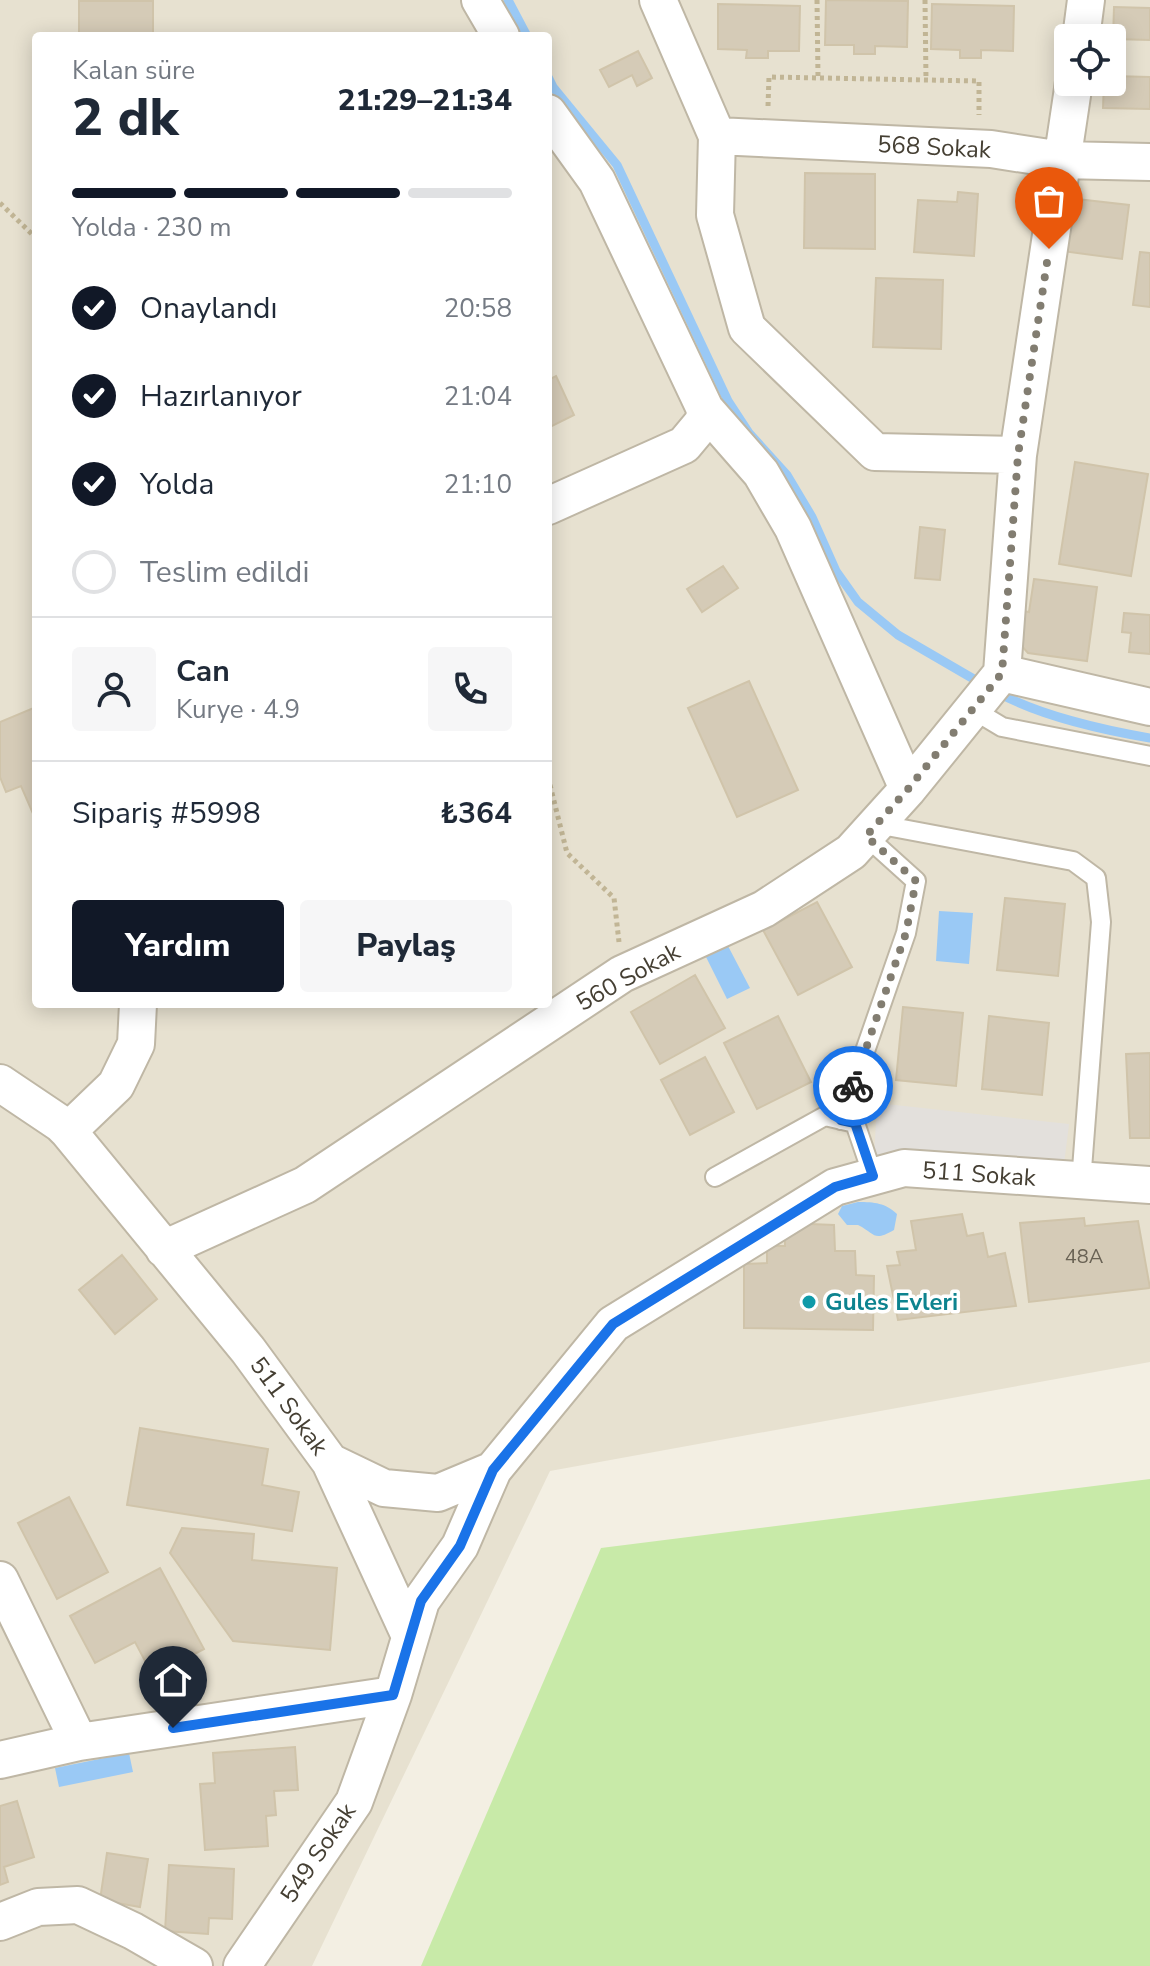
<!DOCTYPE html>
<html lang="tr">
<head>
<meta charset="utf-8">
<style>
	:root { --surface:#fff; --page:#f6f6f7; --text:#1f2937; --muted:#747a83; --line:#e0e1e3; --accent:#111827 }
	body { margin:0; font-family:"Nunito Sans",sans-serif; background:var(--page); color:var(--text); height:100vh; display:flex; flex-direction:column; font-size:30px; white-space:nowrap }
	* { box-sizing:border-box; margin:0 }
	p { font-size:26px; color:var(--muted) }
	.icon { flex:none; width:44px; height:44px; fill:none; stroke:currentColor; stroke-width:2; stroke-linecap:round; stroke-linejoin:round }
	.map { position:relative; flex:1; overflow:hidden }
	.drawer { position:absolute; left:32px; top:32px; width:520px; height:976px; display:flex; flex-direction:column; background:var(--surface); border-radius:8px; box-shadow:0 4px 20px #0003 }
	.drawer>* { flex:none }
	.controls { position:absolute; left:1054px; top:24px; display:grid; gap:16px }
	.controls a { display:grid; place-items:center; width:72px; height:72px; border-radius:8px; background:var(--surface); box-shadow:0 4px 20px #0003; font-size:40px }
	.pin { position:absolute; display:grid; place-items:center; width:68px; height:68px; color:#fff; margin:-82px -34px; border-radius:50% 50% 50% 0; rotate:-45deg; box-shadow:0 0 8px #0007 }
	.pin .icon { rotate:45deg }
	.courier { position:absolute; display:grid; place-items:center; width:80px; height:80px; margin:-40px; border:6px solid #1a73e8; border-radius:50%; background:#fff; color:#222; box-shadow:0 2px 10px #0007 }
	.headline em { font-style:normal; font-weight:800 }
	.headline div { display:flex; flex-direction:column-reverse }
	.headline { display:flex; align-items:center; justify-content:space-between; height:136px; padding:0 40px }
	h1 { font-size:52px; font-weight:800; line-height:60px }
	.bar { display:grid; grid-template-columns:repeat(4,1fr); gap:12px 8px; align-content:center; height:96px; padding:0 40px }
	.bar i { height:10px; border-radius:6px; background:var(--line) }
	.bar .active { background:var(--accent) }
	.bar p { grid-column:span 4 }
	.line { display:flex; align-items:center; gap:20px; padding:0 40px; border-top:2px solid var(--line) }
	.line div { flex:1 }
	.round { display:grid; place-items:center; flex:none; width:84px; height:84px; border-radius:8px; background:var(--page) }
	ol { padding:0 40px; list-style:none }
	li { display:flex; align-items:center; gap:24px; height:88px }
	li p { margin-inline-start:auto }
	li .icon { padding:8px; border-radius:50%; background:var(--accent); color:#fff; stroke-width:4 }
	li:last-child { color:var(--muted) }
	li i { width:44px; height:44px; border:4px solid var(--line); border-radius:50% }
	.action { display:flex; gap:16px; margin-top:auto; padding:16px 40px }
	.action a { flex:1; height:92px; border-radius:8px; background:var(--accent); color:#fff; font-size:32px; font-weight:800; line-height:92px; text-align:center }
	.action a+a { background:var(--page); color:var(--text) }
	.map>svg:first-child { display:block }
	.residential { fill:#e7e1d0; fill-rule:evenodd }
	.green { fill:#c8eaa8 }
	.parking { fill:#e3e0dc }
	.water { fill:#9ac9f5 }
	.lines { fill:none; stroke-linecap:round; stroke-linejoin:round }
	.stream { stroke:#9ac9f5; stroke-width:9 }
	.building { fill:#d5cbb7; stroke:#d0c4aa; stroke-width:2 }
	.service-casing { stroke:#bfb7a5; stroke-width:22 }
	.minor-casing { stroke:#bfb7a5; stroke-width:40 }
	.path { stroke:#c1b595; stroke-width:5; stroke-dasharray:4 4; stroke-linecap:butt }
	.service { stroke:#fff; stroke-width:18 }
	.minor { stroke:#fff; stroke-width:36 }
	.done { stroke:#827d71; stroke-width:8; stroke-dasharray:0 14.4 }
	.route { stroke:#1a73e8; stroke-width:10 }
	.culture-dot { fill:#0f9aa8; stroke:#fff; stroke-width:3 }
	.labels { text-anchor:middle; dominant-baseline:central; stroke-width:7; stroke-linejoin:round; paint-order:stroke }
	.number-label { font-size:20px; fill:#696254 }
	.street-label { font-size:24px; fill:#453f33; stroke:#fff }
	.culture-label { font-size:24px; font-weight:bold; fill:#0d838f; stroke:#fff; text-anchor:start }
</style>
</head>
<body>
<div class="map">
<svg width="1150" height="1966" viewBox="0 0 1150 1966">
	<rect width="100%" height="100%" fill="#f3efe3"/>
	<path class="residential" d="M 0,0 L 1150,0 L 1150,1362 L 550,1471 L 312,1966 L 0,1966 ZM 36,36 L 548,36 L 548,1004 L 36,1004 ZM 1068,38 L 1112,38 L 1112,82 L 1068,82 Z"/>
	<path class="green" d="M 1150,1479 L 1150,1966 L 421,1966 L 601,1548 Z"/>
	<path class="parking" d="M 877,1103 L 1069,1124 L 1062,1180 L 873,1176 Z"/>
	<path class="water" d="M 939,911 L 973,913 L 969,964 L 936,961 Z
		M 728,946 L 750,988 L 727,999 L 706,957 Z
		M 858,1202 C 875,1202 885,1203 897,1214 L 894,1230 C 873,1242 876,1234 858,1225 L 847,1225 L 838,1214 L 842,1206 Z
		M 129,1753 L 133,1772 L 59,1787 L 55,1768 Z"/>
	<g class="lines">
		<path class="stream" d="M 508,0 L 527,36
			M 548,77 L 553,87 L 617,165 L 728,401 L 749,433 L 787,475 L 812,517 L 836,571 L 858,602 L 898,635 L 984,685
			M 997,692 C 1038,715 1103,730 1150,738"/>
	</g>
	<path class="building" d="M 826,0 L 908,1 L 907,47 L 875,46 L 875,54 L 854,54 L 854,45 L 825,45 Z
		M 79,1 L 153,1 L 153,36 L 79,36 Z
		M 718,4 L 800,6 L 799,51 L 768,51 L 768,58 L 746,58 L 747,50 L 718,49 Z
		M 932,4 L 1014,6 L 1013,51 L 981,50 L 981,58 L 960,58 L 960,50 L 931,49 Z
		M 1114,7 L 1150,8 L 1150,40 L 1113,39 Z
		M 638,51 L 652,78 L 637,86 L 632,75 L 609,87 L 600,70 Z
		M 1112,76 L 1150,77 L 1150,109 L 1103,108 L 1104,82 L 1112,82 Z
		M 805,173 L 875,174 L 875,249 L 804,248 Z
		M 958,192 L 978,194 L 974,256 L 914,252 L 918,200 L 957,202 Z
		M 1068,198 L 1129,205 L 1122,259 L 1062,251 Z
		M 1140,252 L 1150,253 L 1150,307 L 1133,305 Z
		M 876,278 L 943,280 L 941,349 L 873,347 Z
		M 556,376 L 574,415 L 548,428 L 548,380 Z
		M 1075,462 L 1148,474 L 1131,576 L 1059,564 Z
		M 920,527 L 945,530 L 940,580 L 915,578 Z
		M 723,566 L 738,588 L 702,612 L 687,589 Z
		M 1034,579 L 1097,587 L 1087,661 L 1028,653 L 1019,643 L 1023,611 L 1029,612 Z
		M 1124,613 L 1150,615 L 1150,654 L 1129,652 L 1131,633 L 1122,632 Z
		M 749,681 L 798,790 L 737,817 L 688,708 Z
		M 36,707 L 36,815 L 34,816 L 21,786 L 6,792 L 0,777 L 0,722 Z
		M 1005,898 L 1065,904 L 1058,976 L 997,970 Z
		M 817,902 L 852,967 L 798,995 L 763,930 Z
		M 695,975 L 725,1028 L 660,1064 L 631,1012 Z
		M 903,1007 L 963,1013 L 956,1086 L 896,1080 Z
		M 778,1016 L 811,1082 L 757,1109 L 724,1043 Z
		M 989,1016 L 1049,1023 L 1042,1095 L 982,1089 Z
		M 1150,1053 L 1150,1138 L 1130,1138 L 1126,1054 Z
		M 705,1057 L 734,1112 L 690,1135 L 661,1080 Z
		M 962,1214 L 967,1236 L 983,1233 L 988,1257 L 1005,1253 L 1016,1306 L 898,1320 L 887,1266 L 900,1265 L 897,1252 L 916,1250 L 911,1221 Z
		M 1084,1218 L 1085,1226 L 1138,1221 L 1150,1288 L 1029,1302 L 1020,1223 Z
		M 785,1223 L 834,1225 L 835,1251 L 855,1251 L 856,1275 L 874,1276 L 873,1330 L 744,1328 L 744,1264 L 767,1263 L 767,1246 L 785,1246 Z
		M 122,1255 L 157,1299 L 115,1334 L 79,1290 Z
		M 140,1428 L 268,1449 L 262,1485 L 299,1492 L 292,1531 L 127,1505 Z
		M 69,1497 L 108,1572 L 57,1599 L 18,1523 Z
		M 182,1528 L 254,1534 L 252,1560 L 337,1568 L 330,1650 L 233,1641 L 170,1553 Z
		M 160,1568 L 204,1649 L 153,1676 L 135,1642 L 95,1663 L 70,1616 Z
		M 295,1747 L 298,1790 L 274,1791 L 276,1815 L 266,1816 L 268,1846 L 205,1850 L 200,1784 L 215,1783 L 213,1753 Z
		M 17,1801 L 34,1857 L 4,1867 L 8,1882 L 0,1885 L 0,1806 Z
		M 107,1853 L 148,1859 L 140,1907 L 100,1900 Z
		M 169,1865 L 234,1869 L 232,1919 L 209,1918 L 208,1934 L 165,1931 Z"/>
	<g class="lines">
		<defs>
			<path id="service" d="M 972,709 L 1002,727 L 1150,756
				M 876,824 L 1073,861 L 1096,878 L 1101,922 L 1081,1182
				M 841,1120 L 906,933 L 916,881 L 866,836
				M 715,1177 L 825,1116 L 855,1123 L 873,1176"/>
			<path id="minor" d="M 480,0 L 501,36
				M 658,0 L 717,136 L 715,215 L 747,328 L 875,452 L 1018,455
				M 1081,38 L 1086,0
				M 548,113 L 597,181 L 705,409 L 761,473 L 793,528 L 908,789
				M 717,136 L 991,149 L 1062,160 L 1150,162
				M 548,506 L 684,445 L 704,421 L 705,409
				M 1002,673 L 1018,455 L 1074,82
				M 1002,673 L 1150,707
				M 0,1083 L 61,1124 L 68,1131 L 248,1350 L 330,1462 L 384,1488 L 438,1493 L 493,1470 L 613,1324 L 835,1187 L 904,1168 L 1150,1185
				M 68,1131 L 116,1085 L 136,1044 L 138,1004
				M 164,1249 L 305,1185 L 622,974 L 764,909 L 851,852 L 908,789 L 1002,673
				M 330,1462 L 410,1636
				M 0,1580 L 79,1742
				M 0,1760 L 79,1742 L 393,1695
				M 0,1922 L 38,1907 L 78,1905 L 133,1931 L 194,1966
				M 242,1966 L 354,1802 L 393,1695 L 421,1601 L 460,1546 L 493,1470"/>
		</defs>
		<use href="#service" class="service-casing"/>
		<use href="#minor" class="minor-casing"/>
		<path class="path" d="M 817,0 L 818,77
			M 925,0 L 926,80
			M 768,106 L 769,77 L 979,81 L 979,115
			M 0,203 L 36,238
			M 548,777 L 567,853 L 614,898 L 619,942"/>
		<use href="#service" class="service"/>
		<use href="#minor" class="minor"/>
	</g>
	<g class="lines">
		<path class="done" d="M 853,1086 L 906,933 L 916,881 L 866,836 L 908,789 L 1002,673 L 1018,455 L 1049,249"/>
		<path class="route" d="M 173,1728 L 393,1695 L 421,1601 L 460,1546 L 493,1470 L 613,1324 L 835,1187 L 873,1176 L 855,1123 L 841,1120 L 853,1086"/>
	</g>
	<circle class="culture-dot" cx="809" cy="1302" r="8"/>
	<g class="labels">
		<g class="number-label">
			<text x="1084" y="1256">48A</text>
		</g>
		<g class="street-label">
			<text transform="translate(934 147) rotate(3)">568 Sokak</text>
			<text transform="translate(628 977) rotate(-29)">560 Sokak</text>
			<text transform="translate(979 1174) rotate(4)">511 Sokak</text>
			<text transform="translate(289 1406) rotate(54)">511 Sokak</text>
			<text transform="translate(318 1853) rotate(-56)">549 Sokak</text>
		</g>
		<g class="culture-label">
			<text x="825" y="1302">Gules Evleri</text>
		</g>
	</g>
</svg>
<div class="controls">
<a><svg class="icon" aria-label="locate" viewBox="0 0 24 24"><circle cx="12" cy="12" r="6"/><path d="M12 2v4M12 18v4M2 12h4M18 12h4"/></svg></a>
</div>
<div class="pin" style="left:1049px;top:249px;background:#ea580c"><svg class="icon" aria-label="bag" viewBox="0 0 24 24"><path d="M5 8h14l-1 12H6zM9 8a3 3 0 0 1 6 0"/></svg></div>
<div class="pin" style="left:173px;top:1728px;background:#1f2937"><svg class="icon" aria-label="home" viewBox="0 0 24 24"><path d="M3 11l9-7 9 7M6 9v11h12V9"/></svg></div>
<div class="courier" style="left:853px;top:1086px"><svg class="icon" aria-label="bike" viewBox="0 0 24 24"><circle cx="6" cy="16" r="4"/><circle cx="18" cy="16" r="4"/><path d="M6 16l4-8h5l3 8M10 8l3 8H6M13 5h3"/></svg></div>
<section class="drawer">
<div class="headline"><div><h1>2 dk</h1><p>Kalan süre</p></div><em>21:29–21:34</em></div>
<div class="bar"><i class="active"></i><i class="active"></i><i class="active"></i><i></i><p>Yolda · 230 m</p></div>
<ol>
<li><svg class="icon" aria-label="check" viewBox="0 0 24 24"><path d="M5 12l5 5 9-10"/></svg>Onaylandı<p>20:58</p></li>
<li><svg class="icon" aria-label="check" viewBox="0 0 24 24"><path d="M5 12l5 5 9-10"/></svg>Hazırlanıyor<p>21:04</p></li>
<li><svg class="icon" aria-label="check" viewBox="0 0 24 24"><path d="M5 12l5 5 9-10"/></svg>Yolda<p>21:10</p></li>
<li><i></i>Teslim edildi</li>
</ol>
<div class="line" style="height:144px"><a class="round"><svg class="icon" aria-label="person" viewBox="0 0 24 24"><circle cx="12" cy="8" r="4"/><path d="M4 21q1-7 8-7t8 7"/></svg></a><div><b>Can</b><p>Kurye · 4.9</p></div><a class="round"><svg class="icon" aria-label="phone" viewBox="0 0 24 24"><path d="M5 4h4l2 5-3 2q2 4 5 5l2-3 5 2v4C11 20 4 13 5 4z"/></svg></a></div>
<div class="line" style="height:104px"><div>Sipariş #5998</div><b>₺364</b></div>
<div class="action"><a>Yardım</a><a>Paylaş</a></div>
</section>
</div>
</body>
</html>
